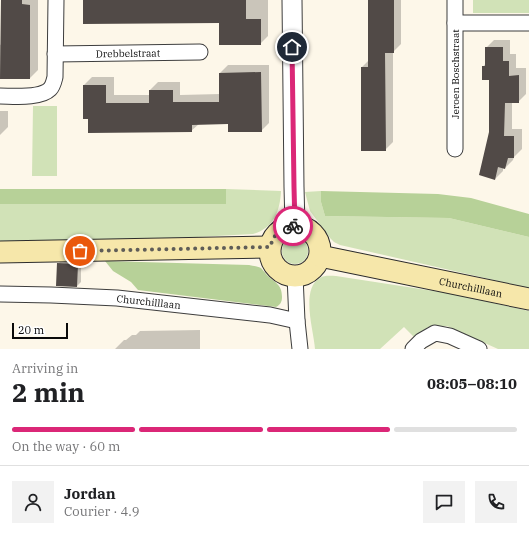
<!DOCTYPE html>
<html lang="en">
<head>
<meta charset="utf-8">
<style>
	:root { --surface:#fff; --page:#f2f2f2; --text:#202124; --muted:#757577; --line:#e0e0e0; --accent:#db2777 }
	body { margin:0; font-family:"IBM Plex Serif",serif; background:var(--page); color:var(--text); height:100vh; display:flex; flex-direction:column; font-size:15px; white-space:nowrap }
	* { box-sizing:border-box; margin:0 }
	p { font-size:13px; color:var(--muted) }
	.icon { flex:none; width:22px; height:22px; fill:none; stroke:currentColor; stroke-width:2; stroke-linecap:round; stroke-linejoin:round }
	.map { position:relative; height:349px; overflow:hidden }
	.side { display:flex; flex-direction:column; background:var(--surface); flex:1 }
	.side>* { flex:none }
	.scale { position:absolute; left:12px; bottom:10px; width:56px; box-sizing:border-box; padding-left:4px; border:2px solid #0a0a0a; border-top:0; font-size:11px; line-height:14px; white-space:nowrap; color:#0a0a0a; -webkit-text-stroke:3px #fff; paint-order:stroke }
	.pin { position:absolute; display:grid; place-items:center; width:34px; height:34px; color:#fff; margin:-17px; border:2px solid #fff; border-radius:50%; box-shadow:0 1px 4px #0007 }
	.courier { position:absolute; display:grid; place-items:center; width:40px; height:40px; margin:-20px; border:3px solid #db2777; border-radius:50%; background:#fff; color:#222; box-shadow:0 1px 5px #0007 }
	.overview em { font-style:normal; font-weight:800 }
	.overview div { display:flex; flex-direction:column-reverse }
	.overview { display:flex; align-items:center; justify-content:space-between; height:68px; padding:0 12px }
	h1 { font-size:26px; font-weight:800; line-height:30px }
	.bar { display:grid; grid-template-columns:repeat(4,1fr); gap:6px 4px; align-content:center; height:48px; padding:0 12px }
	.bar i { height:5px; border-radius:3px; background:var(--line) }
	.bar .on { background:var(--accent) }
	.bar p { grid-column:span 4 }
	.line { display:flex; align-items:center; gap:10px; padding:0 12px; border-top:1px solid var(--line) }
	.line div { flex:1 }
	.round { display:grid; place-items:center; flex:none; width:42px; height:42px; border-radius:0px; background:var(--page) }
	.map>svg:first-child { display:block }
	.green { fill:#d1e2b7 }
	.forest { fill:#b7d198 }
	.shadow { fill:#0003 }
	.building { fill:#514a47 }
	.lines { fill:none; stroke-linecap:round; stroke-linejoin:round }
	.minor-casing { stroke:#3d3d3d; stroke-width:17 }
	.tertiary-casing { stroke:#3d3d3d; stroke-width:21 }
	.secondary-casing { stroke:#2c2c2c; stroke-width:23 }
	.minor { stroke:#fff; stroke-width:15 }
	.tertiary { stroke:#fff; stroke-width:19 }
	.secondary { stroke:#f6e7aa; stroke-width:21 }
	.done { stroke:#5f5d58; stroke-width:4; stroke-dasharray:0 7.2 }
	.route { stroke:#db2777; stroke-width:5 }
	.labels { text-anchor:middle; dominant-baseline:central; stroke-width:4; stroke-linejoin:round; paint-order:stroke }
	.street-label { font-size:10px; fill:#0a0a0a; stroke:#fff }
</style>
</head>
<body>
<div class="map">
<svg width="529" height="349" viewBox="0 0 529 349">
	<rect width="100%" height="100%" fill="#fdf7e9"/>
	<path class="green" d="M 473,0 L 529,0 L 529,13 L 473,13 Z
		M 33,106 L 57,106 L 57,176 L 32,176 Z
		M 226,189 L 281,191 C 280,211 274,228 253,234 L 104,242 L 0,243 L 0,204 L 226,204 Z
		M 321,191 L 321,202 L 325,216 L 449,218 L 529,237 L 529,288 L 340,245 L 334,242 L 330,238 L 310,211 L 305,192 Z
		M282 251a13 13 0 1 1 26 0a13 13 0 1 1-26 0Z
		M 336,276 L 453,294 L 529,311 L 529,349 L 498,349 L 447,326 L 428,327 L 414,337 L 404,327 L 380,349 L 315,349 C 314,331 300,289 320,278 C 324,275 331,276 336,276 Z"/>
	<path class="forest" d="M 0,189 L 226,189 L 226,204 L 0,204 Z
		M 321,191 L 438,194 L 471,198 L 529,214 L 529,237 L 449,218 L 325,216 L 321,202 Z
		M 105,261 L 249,265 C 253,266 257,266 261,268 C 263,270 265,273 267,275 C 275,283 282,284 282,297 C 282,302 280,305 276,307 L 138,290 L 131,282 L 113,271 Z"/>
	<path class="shadow" d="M 2,0 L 38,0 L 38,70 L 30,78 L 0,78 L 0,45 L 2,44 Z
		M 84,0 L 268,0 L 268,36 L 260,44 L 220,22 Z
		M 369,0 L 401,0 L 401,44 L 393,52 L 393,142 L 385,150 L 362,150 L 362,67 L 369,60 Z
		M 494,40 L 510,40 L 510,54 L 516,54 L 516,68 L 526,68 L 526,94 L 518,102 L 512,102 L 512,129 L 522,129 L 522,149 L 514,157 L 513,160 L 505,168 L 503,167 L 503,171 L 495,179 L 490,144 L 490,79 L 483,67 L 486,63 L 486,48 Z
		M 228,65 L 269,65 L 269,123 L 261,131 L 229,123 L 199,124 L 191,131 L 89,118 L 84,85 L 92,77 L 114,77 L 114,95 L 150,95 L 150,90 L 158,82 L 180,82 L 180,95 L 220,94 L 220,73 Z
		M 0,111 L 8,111 L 8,127 L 0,135 Z
		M 62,260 L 81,260 L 81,282 L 77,286 L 58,264 Z
		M 200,330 L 200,349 L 115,349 L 124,340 L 126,340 L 132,335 L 136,335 L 140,331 Z"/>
	<path class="building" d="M 1,0 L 22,0 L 22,4 L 30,5 L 30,79 L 0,79 Z
		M 83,0 L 246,0 L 246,19 L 261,19 L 261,45 L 219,45 L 219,23 L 83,24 Z
		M 368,0 L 394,0 L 394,53 L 385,53 L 386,151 L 361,151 L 361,67 L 368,67 Z
		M 485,47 L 503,47 L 503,61 L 509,61 L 509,76 L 519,75 L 519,103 L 505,103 L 504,136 L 514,136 L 514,158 L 508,158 L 505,169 L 498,167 L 495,180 L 479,175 L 489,132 L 489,80 L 482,80 L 482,66 L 485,66 Z
		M 261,72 L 262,132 L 228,132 L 228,124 L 192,125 L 192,132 L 88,133 L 88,119 L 83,119 L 83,85 L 106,85 L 106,103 L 149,103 L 149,90 L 173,90 L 173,102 L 219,102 L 219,73 Z
		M 57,263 L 78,264 L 77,287 L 56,286 Z"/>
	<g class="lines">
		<defs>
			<g id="minor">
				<path d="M 455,0 L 455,149"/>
				<path d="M 455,23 L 529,23"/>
				<path id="s1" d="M 55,54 L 200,52"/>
				<path d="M 0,96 C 13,96 40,99 50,89 C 53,86 54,81 55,77 L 56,0"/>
				<path d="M 295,276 L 297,321 L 300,349"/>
				<path id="s2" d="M 0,294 L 51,295 L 117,298 L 270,315 L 297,321"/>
				<path d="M 413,349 L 421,341 L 435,333 L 450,336 L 479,349"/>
			</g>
			<path id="tertiary" d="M 292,0 L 294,187 L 295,226"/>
			<g id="secondary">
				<circle cx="295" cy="251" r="25"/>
				<path d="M 0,252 L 270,247"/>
				<path id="s3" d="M 320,256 L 529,299"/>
			</g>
		</defs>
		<use href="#minor" class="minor-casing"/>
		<use href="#tertiary" class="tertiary-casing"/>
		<use href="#secondary" class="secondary-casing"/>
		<use href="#minor" class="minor"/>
		<use href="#tertiary" class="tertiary"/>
		<use href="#secondary" class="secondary"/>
	</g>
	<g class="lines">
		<path class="done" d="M 80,251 L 270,247 C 275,233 278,230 293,226"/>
		<path class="route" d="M 292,47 L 294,187 L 295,226 L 293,226"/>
	</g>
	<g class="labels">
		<g class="street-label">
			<text stroke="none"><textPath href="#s1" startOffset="73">Drebbelstraat</textPath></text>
			<text transform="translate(455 74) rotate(-90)">Jeroen Boschstraat</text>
			<text stroke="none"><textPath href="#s3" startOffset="154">Churchilllaan</textPath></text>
			<text stroke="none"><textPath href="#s2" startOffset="149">Churchilllaan</textPath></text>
		</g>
	</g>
</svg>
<div class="scale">20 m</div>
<div class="pin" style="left:80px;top:251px;background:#ea580c"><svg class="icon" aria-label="bag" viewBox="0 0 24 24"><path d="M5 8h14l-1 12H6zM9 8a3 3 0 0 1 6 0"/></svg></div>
<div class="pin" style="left:292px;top:47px;background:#1f2937"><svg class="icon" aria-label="home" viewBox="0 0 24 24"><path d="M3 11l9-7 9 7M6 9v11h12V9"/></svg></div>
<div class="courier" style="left:293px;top:226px"><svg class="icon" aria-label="bike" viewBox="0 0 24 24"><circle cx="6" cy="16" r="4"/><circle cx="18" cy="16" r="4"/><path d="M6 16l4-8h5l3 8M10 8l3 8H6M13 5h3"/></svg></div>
</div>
<section class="side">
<div class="overview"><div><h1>2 min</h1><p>Arriving in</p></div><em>08:05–08:10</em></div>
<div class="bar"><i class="on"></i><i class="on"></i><i class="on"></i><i></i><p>On the way · 60 m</p></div>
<div class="line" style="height:72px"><a class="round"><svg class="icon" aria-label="person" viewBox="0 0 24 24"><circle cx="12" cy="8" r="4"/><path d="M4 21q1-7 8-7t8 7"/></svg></a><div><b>Jordan</b><p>Courier · 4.9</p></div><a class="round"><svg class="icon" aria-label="chat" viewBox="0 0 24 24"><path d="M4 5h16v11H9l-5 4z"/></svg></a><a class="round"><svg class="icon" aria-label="phone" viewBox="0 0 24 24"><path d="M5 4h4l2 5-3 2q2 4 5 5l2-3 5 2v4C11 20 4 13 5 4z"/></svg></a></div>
</section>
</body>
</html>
